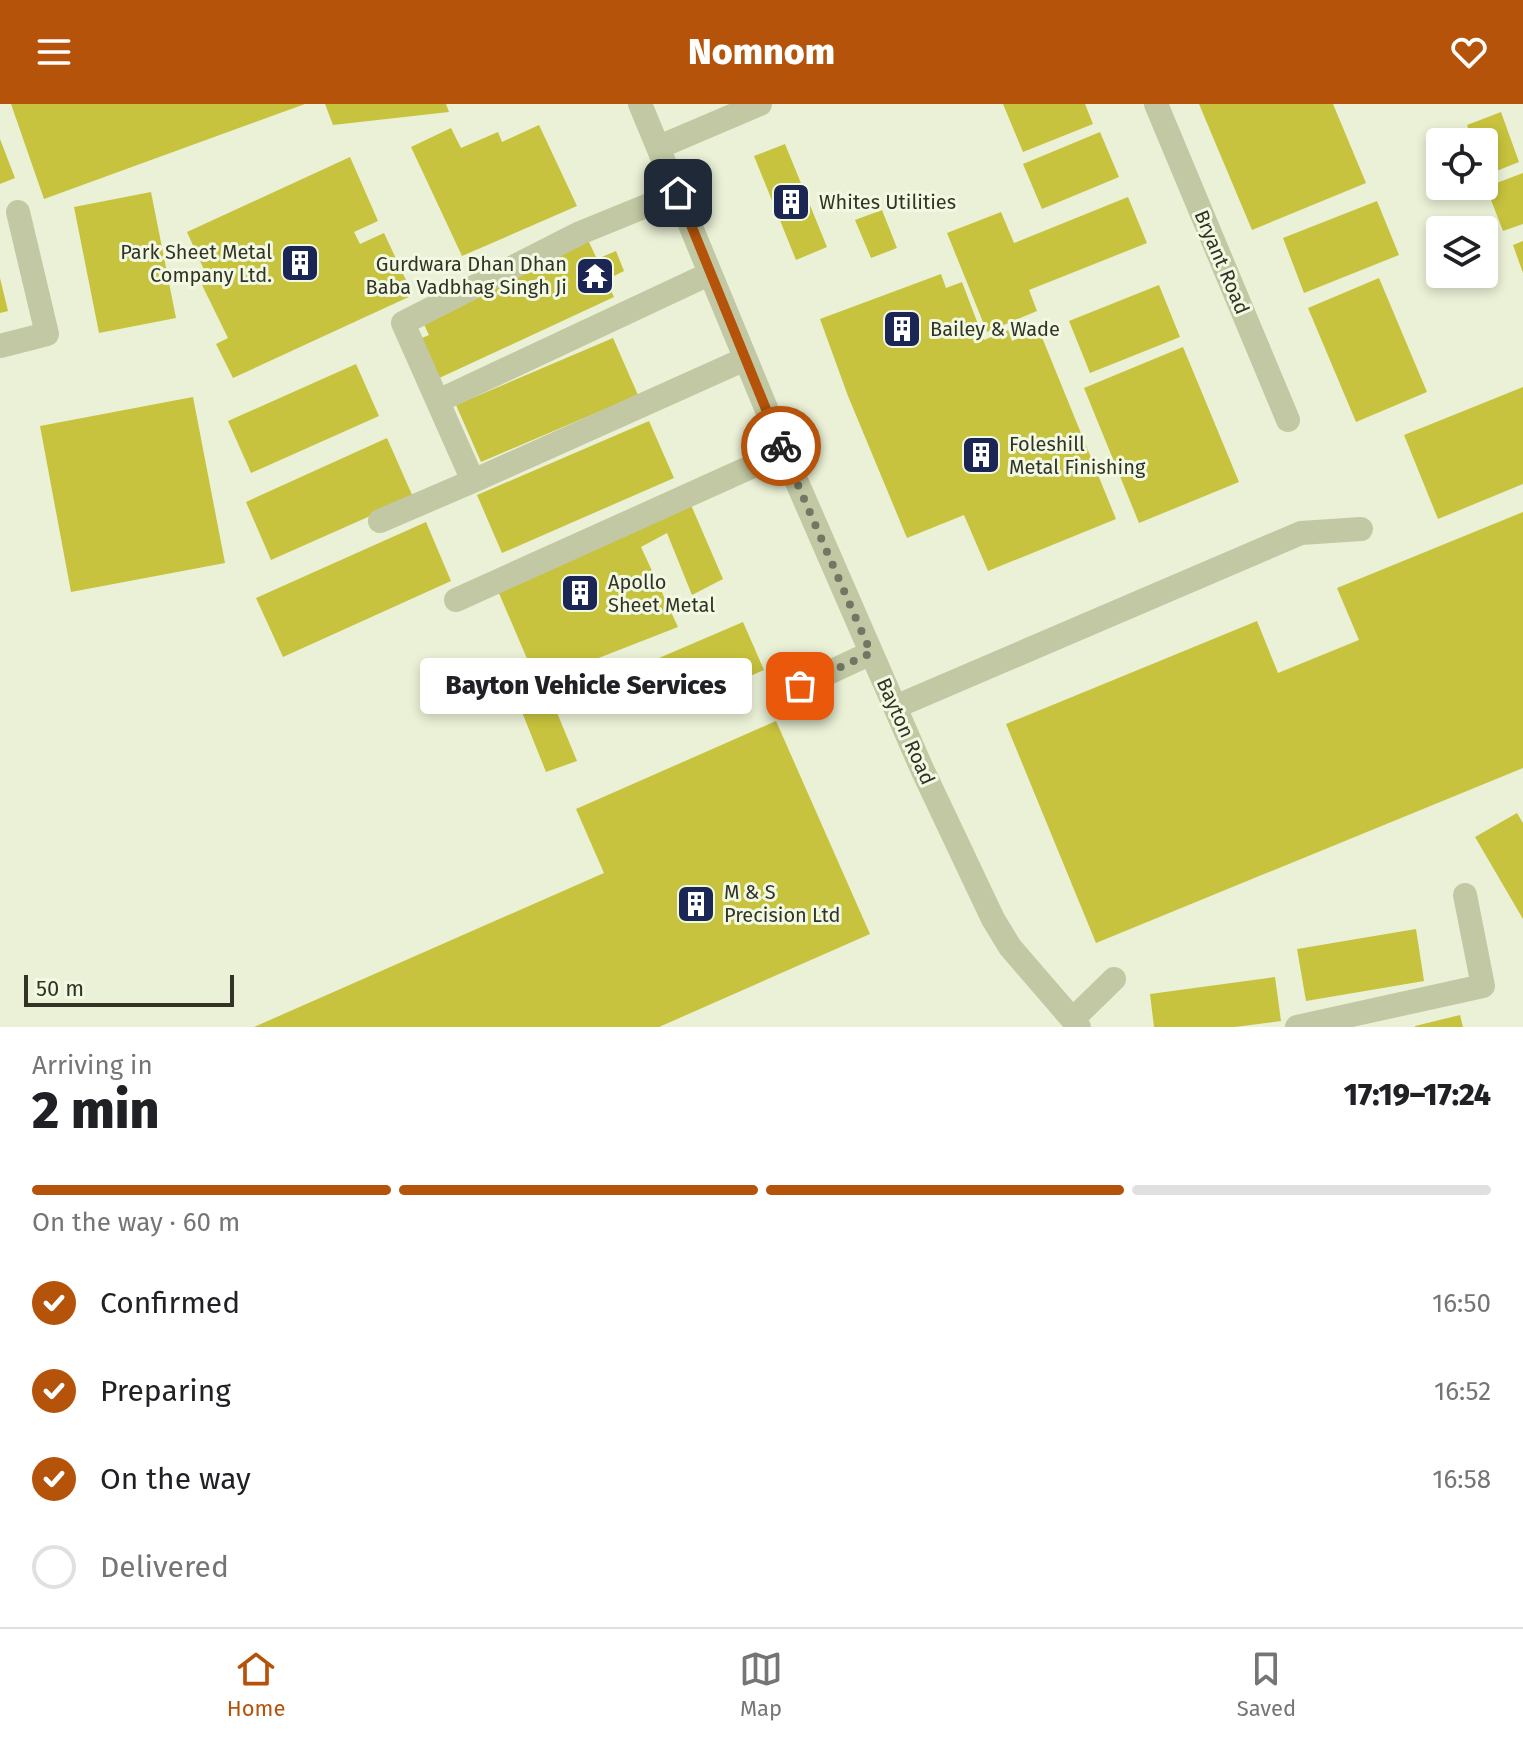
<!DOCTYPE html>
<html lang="en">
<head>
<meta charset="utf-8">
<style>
	:root { --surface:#fff; --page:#f2f2f2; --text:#202124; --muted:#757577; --line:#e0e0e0; --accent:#b45309 }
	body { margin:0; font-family:"Fira Sans",sans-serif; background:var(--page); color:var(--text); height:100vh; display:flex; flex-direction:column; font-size:30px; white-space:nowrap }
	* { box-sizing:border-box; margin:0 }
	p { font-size:26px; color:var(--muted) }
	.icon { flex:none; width:44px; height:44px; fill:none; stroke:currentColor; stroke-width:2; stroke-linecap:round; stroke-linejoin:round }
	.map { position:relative; height:923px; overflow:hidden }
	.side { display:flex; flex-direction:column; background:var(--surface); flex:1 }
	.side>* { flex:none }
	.controls { position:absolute; left:1426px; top:24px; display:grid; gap:16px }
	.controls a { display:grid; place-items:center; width:72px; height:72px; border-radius:8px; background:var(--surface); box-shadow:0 4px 12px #0003; font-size:40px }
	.scale { position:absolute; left:24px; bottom:20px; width:210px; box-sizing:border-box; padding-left:8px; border:4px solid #323325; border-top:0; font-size:22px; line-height:28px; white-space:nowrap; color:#323325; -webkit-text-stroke:6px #f2f9e2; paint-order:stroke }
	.pin { position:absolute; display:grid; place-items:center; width:68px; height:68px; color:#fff; margin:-34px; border-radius:16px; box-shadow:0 4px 12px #0006 }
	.courier { position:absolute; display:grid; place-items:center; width:80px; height:80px; margin:-40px; border:6px solid #b45309; border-radius:50%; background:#fff; color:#222; box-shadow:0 2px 10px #0007 }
	.bubble { position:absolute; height:56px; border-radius:8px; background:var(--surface); box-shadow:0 4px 12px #0003; font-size:26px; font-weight:800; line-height:56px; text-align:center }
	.summary em { font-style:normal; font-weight:800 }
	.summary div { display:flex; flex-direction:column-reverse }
	.summary { display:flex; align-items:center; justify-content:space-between; height:136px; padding:0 32px }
	h1 { font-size:52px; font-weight:800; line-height:60px }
	.bar { display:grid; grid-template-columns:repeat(4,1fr); gap:12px 8px; align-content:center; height:96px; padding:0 32px }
	.bar i { height:10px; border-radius:6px; background:var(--line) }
	.bar .selected { background:var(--accent) }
	.bar p { grid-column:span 4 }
	ol { padding:0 32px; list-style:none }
	li { display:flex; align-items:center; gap:24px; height:88px }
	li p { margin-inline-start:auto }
	li .icon { padding:8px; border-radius:50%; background:var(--accent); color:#fff; stroke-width:4 }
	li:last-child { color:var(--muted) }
	li i { width:44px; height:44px; border:4px solid var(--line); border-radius:50% }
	header { display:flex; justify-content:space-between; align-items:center; height:104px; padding:0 32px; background:var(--accent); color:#fff; font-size:36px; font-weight:800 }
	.tabs { display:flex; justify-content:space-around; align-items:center; height:112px; border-top:2px solid var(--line); background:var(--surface); font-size:22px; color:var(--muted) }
	.tabs a { display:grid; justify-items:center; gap:4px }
	.tabs .selected { color:var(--accent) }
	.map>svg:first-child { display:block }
	.building { fill:#c7c33e }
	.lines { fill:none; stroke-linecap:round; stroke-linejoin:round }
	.minor { stroke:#c1c8a3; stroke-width:24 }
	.done { stroke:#727663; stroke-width:8; stroke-dasharray:0 14.4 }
	.route { stroke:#b45309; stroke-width:10 }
	.labels { text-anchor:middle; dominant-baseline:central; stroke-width:6; stroke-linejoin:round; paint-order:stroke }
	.poi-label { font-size:20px; fill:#323325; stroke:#f2f9e2; text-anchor:start }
	.street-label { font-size:20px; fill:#323325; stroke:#f2f9e2 }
</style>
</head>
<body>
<header><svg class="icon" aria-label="menu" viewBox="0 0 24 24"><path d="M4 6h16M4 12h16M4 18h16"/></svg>Nomnom<svg class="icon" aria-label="heart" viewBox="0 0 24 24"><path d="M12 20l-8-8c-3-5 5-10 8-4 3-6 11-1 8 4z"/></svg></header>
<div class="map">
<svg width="1523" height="923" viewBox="0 0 1523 923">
	<rect width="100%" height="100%" fill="#eaf1d6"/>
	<path class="building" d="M 11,0 L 305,0 L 44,95 Z
		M 325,0 L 446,0 L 449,8 L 333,21 Z
		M 1003,0 L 1085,0 L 1093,20 L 1023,48 Z
		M 1199,0 L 1333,0 L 1366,79 L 1252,126 Z
		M 1501,8 L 1519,58 L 1484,72 L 1484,38 L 1473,38 L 1467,21 Z
		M 539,21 L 577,102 L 462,152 L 411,43 L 451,24 L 461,44 L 498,28 L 502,38 Z
		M 1100,28 L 1119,73 L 1042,105 L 1023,60 Z
		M 0,35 L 15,74 L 0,80 Z
		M 785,40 L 827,143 L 796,156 L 754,52 Z
		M 350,53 L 378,117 L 354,128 L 360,140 L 384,129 L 413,191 L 233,274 L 216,240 L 228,234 L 202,181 L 210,179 L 187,128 Z
		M 1523,69 L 1523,120 L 1503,127 L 1486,83 Z
		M 151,88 L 176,214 L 99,229 L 74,103 Z
		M 1128,93 L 1147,139 L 1029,186 L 1037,207 L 987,228 L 947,129 L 1001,108 L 1014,139 Z
		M 1377,97 L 1399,151 L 1304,189 L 1283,134 Z
		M 882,106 L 897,144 L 871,154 L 855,116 Z
		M 588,136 L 597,155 L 616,147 L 624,167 L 606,176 L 614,193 L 435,276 L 417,236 L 429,231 L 421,214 Z
		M 1523,137 L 1523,169 L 1513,141 Z
		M 941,170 L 946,184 L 962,178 L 984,236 L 1008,226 L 1012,237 L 1039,226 L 1116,415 L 988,467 L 964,411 L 907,434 L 848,292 L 820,215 Z
		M 0,174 L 8,207 L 0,209 Z
		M 1379,174 L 1427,288 L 1356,318 L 1308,204 Z
		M 1159,181 L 1180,233 L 1090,269 L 1069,217 Z
		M 613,234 L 638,291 L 481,358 L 456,301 Z
		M 1183,243 L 1239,378 L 1139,419 L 1084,284 Z
		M 356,260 L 379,312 L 251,369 L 228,317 Z
		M 1523,283 L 1523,380 L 1438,415 L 1404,331 Z
		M 193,293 L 225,459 L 71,488 L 40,322 Z
		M 649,317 L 674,374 L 502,449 L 477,391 Z
		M 387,334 L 413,393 L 271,456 L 246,398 Z
		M 691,401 L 723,475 L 692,491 L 667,429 L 641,443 L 678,523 L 537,578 L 498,487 Z
		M 1523,408 L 1523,664 L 1096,839 L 1006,620 L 1257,517 L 1278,569 L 1359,536 L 1337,484 Z
		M 426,418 L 451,477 L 283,553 L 256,494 Z
		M 743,518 L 764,566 L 673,606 L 652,557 Z
		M 548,587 L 577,657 L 546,668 L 518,598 Z
		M 776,617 L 870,830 L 659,923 L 254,923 L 604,769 L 576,705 Z
		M 1517,709 L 1523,719 L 1523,815 L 1475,733 Z
		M 1416,825 L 1424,877 L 1306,897 L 1297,845 Z
		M 1275,873 L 1281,917 L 1235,923 L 1154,923 L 1150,890 Z
		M 1460,911 L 1463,923 L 1415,923 L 1415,922 Z"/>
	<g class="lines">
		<path class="minor" d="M 640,0 L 793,369 L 922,665 L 993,815 L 1010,843 L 1079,923
			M 1156,0 L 1288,316
			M 659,43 L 760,0
			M 678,89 L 580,129 L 403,219 L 473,377 L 745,255
			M 0,242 L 47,230 L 18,108
			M 438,297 L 709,170
			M 380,417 L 473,377
			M 456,496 L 784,348
			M 800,582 L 871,549
			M 895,603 L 1301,429 L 1361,425
			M 1073,915 L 1114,875
			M 1297,923 L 1483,882 L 1465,791"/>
	</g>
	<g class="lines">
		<path class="done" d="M 781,342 L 871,549 L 800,582"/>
		<path class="route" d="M 678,89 L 781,342"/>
	</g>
	<defs>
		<symbol id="building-square" viewBox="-11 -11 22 22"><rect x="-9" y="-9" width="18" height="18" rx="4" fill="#1b2654" stroke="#f2f9e2"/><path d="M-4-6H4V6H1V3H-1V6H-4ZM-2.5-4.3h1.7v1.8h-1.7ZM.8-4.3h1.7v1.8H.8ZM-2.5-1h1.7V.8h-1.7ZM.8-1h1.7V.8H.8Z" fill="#fff"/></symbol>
		<symbol id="temple-square" viewBox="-11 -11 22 22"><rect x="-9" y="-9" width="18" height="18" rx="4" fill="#1b2654" stroke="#f2f9e2"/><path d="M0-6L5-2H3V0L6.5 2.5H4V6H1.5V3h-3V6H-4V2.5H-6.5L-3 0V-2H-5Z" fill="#fff"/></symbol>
	</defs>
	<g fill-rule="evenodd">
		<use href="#building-square" x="769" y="76" width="44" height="44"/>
		<use href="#building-square" x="278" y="137" width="44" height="44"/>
		<use href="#temple-square" x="573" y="150" width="44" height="44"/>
		<use href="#building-square" x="880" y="203" width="44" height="44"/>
		<use href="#building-square" x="959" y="329" width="44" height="44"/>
		<use href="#building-square" x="558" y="467" width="44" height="44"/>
		<use href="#building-square" x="674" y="778" width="44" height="44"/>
	</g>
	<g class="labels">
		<g class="poi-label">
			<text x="819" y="98">Whites Utilities</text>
			<text x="272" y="148" text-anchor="end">Park Sheet Metal<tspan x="272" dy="23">Company Ltd.</tspan></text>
			<text x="567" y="160" text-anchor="end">Gurdwara Dhan Dhan<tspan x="567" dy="23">Baba Vadbhag Singh Ji</tspan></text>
			<text x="930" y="225">Bailey &amp; Wade</text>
			<text x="1009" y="340">Foleshill<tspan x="1009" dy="23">Metal Finishing</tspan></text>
			<text x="608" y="478">Apollo<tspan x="608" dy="23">Sheet Metal</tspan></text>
			<text x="724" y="788">M &amp; S<tspan x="724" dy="23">Precision Ltd</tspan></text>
		</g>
		<g class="street-label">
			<text transform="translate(1222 158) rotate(67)">Bryant Road</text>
			<text transform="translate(906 627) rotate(66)">Bayton Road</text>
		</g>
	</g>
</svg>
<div class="controls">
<a><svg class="icon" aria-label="locate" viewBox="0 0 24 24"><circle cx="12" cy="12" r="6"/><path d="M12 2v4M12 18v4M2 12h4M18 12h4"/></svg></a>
<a><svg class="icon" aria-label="layers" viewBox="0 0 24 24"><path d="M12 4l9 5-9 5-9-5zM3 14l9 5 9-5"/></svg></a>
</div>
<div class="scale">50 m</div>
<div class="pin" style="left:800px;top:582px;background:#ea580c"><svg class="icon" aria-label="bag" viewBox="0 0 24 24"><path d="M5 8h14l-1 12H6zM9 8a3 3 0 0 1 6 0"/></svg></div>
<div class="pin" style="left:678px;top:89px;background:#1f2937"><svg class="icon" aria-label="home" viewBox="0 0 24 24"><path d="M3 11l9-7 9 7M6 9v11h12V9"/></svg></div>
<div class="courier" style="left:781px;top:342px"><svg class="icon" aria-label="bike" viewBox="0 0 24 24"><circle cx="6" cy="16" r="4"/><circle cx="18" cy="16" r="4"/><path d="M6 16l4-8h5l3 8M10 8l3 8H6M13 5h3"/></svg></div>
<div class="bubble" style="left:420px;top:554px;width:332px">Bayton Vehicle Services</div>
</div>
<section class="side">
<div class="summary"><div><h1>2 min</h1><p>Arriving in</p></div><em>17:19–17:24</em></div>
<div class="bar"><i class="selected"></i><i class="selected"></i><i class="selected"></i><i></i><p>On the way · 60 m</p></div>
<ol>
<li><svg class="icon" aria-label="check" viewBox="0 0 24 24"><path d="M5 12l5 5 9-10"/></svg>Confirmed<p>16:50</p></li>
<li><svg class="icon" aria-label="check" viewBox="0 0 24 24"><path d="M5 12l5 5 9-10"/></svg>Preparing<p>16:52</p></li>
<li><svg class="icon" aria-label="check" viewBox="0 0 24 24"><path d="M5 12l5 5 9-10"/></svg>On the way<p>16:58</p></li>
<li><i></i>Delivered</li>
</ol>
</section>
<nav class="tabs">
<a class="selected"><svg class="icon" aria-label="home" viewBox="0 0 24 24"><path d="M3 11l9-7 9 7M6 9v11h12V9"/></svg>Home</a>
<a><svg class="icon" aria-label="map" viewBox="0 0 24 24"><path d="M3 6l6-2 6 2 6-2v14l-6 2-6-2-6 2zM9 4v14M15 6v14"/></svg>Map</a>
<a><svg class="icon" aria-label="saved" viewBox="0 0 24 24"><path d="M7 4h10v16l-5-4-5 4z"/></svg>Saved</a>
</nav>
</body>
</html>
